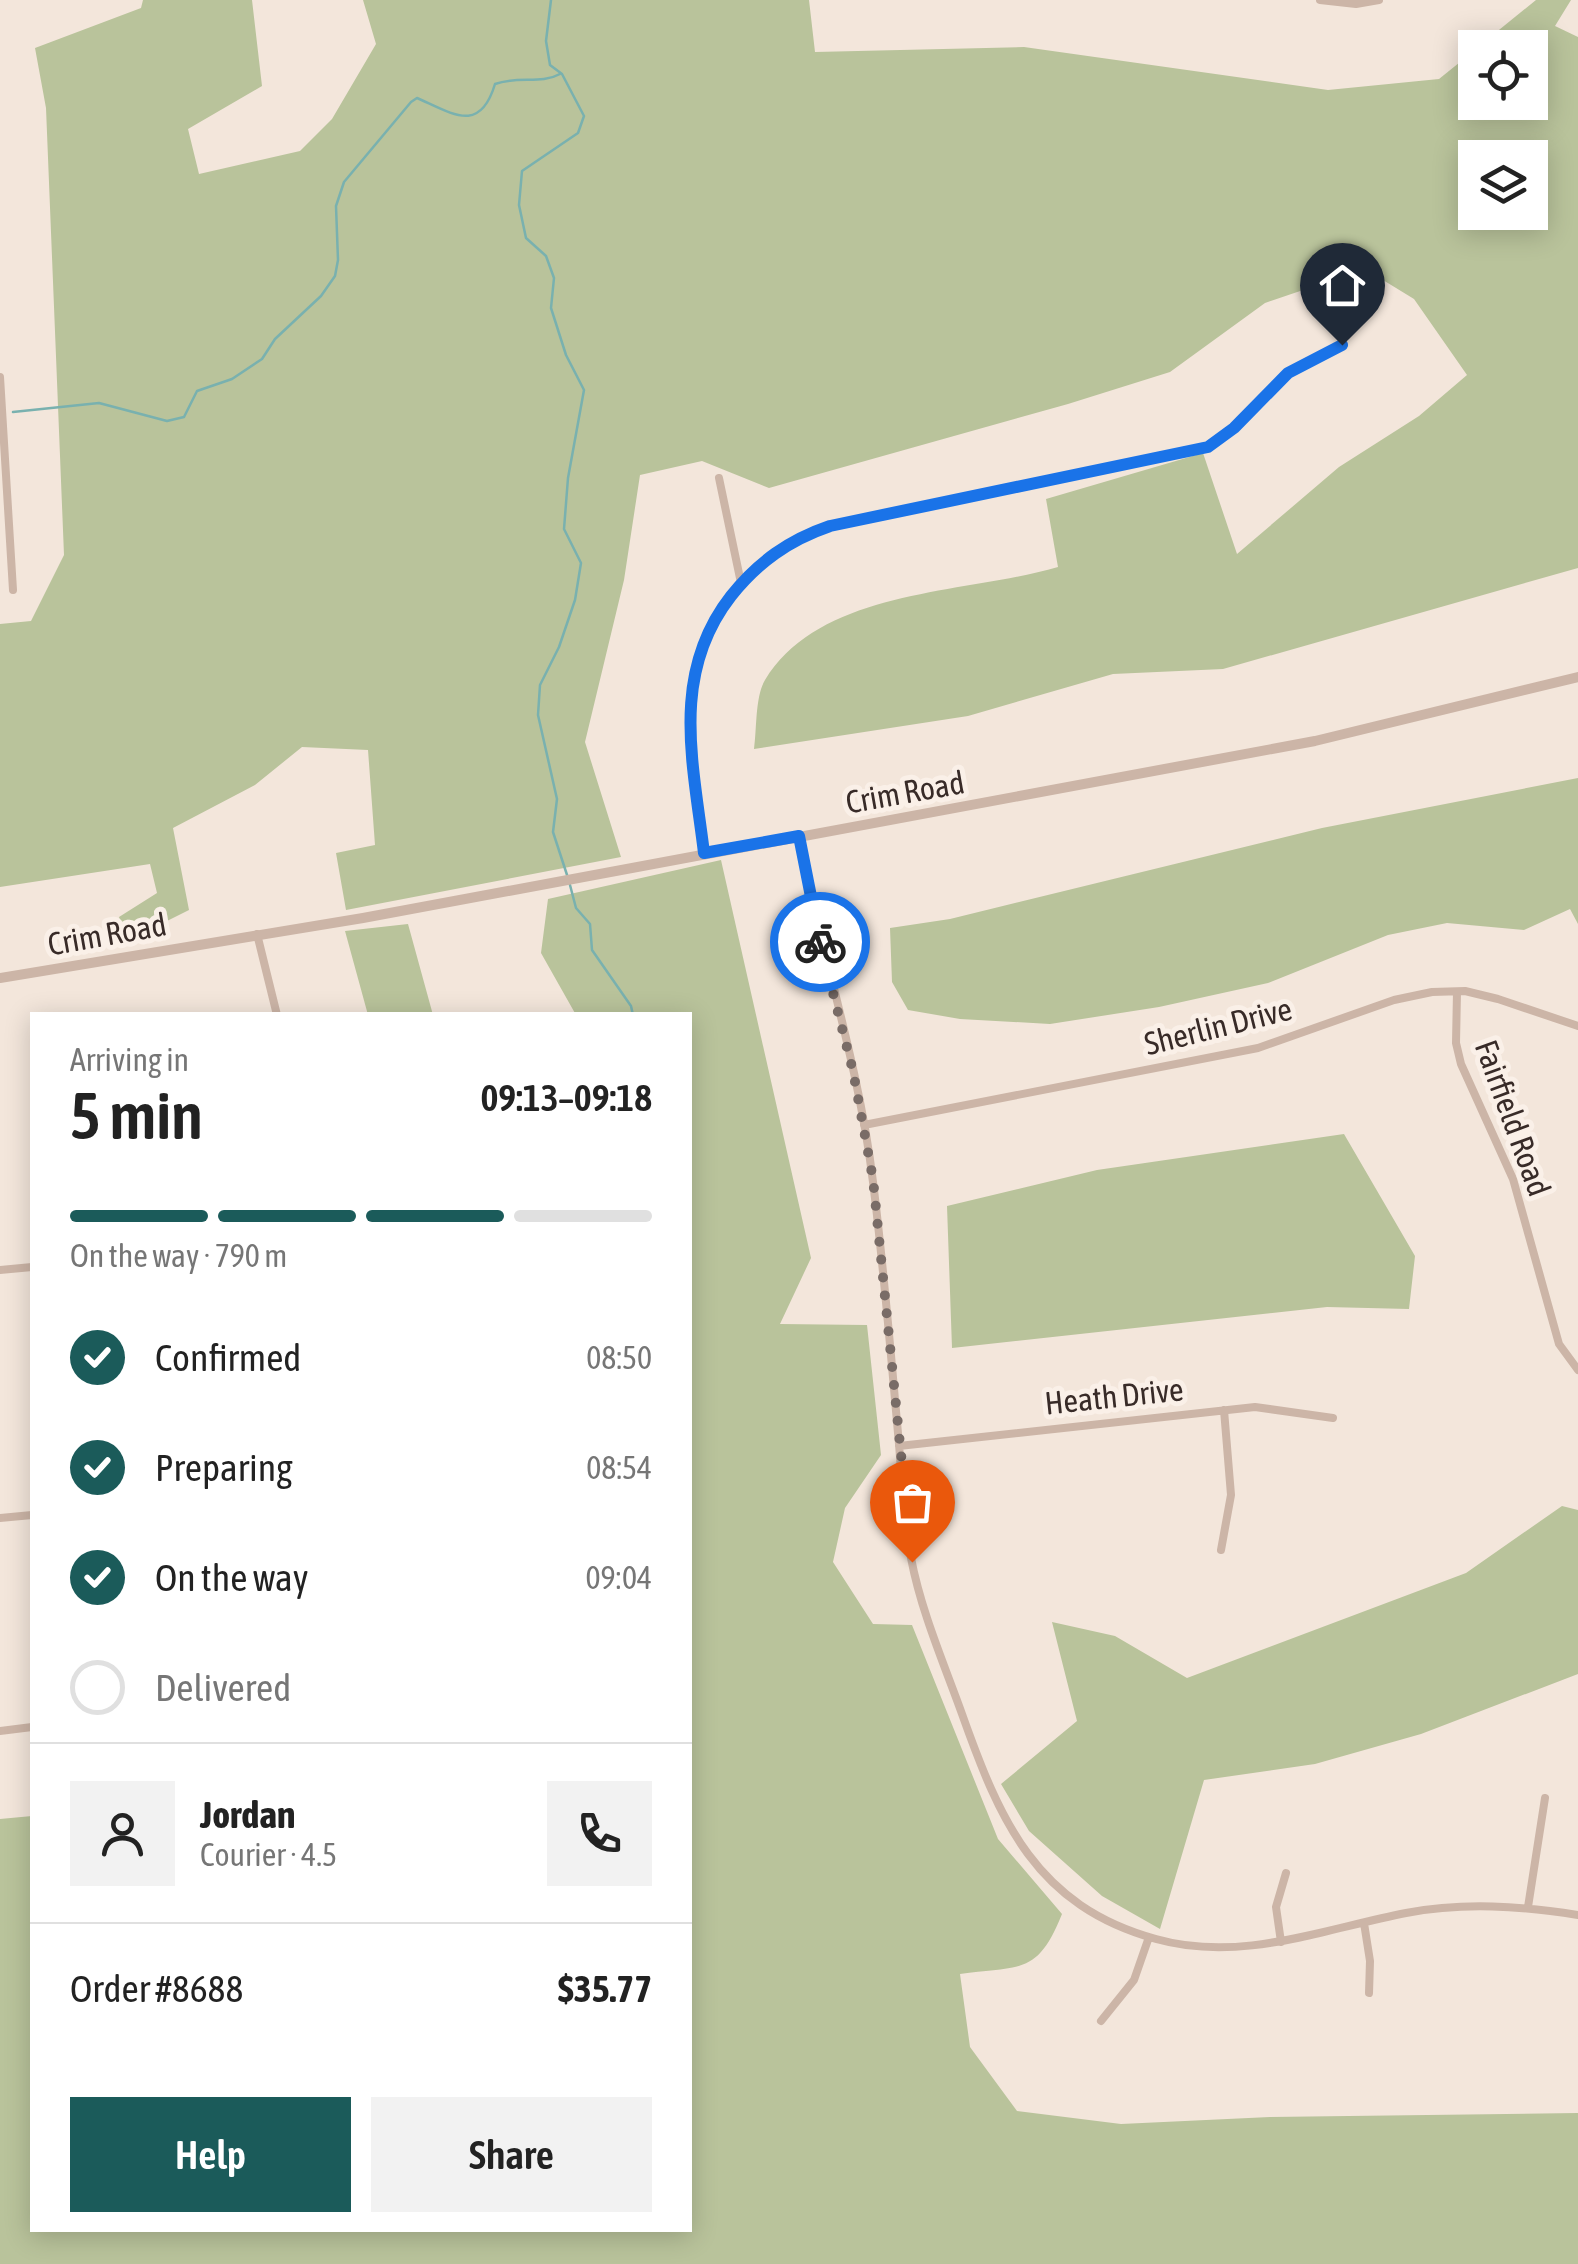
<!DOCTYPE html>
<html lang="en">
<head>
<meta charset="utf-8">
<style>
	:root { --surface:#fff; --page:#f2f2f2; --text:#222; --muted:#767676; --line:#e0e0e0; --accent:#1b5b5a }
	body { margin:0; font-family:"Asap Condensed",sans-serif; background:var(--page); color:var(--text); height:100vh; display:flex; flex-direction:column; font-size:38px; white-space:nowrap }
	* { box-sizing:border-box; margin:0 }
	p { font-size:32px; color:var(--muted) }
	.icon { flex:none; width:55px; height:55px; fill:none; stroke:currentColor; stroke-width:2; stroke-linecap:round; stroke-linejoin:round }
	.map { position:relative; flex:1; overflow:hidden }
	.drawer { position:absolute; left:30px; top:1012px; width:662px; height:1220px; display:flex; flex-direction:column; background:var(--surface); border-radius:0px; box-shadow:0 5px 25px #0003 }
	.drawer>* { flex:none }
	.fabs { position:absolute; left:1458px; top:30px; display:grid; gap:20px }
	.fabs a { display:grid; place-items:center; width:90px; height:90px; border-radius:0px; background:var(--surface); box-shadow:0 5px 25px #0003; font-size:50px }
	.pin { position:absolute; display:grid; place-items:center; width:85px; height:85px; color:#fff; margin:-102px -42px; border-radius:50% 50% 50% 0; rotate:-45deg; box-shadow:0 0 10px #0007 }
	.pin .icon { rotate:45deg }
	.courier { position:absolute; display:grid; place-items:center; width:100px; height:100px; margin:-50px; border:8px solid #1a73e8; border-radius:50%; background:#fff; color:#222; box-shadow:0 2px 12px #0007 }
	.summary em { font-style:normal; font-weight:600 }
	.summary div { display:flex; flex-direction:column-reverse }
	.summary { display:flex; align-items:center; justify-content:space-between; height:170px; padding:0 40px }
	h1 { font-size:65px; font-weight:600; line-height:75px }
	.bar { display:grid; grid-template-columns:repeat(4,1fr); gap:15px 10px; align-content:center; height:120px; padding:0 40px }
	.bar i { height:12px; border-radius:8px; background:var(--line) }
	.bar .current { background:var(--accent) }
	.bar p { grid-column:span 4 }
	.line { display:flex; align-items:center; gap:25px; padding:0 40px; border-top:2px solid var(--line) }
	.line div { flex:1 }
	.round { display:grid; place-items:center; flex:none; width:105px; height:105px; border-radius:0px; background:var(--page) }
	ol { padding:0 40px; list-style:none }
	li { display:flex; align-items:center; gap:30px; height:110px }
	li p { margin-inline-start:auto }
	li .icon { padding:10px; border-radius:50%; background:var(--accent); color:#fff; stroke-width:4 }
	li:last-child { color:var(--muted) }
	li i { width:55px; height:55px; border:5px solid var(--line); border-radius:50% }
	.button { display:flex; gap:20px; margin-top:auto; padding:20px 40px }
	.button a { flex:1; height:115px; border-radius:0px; background:var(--accent); color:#fff; font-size:40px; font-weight:600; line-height:115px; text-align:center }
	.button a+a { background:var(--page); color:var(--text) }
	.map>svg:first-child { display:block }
	.green { fill:#b9c39b; fill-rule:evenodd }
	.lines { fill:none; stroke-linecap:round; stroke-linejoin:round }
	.stream { stroke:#79b1af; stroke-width:2.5 }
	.minor { stroke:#ccb5a7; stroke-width:8 }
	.tertiary { stroke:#ccb5a7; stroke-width:10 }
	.done { stroke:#796c67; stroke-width:10; stroke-dasharray:0 18 }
	.route { stroke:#1a73e8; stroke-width:12 }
	.labels { text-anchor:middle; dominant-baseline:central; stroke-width:10; stroke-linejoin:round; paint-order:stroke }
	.street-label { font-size:32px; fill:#382b28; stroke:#faf0e8 }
</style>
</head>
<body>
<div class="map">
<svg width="1578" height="2264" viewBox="0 0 1578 2264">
	<rect width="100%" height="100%" fill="#f3e6db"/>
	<path class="green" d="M 143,0 L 252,0 L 262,86 L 188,129 L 199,174 L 300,151 L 332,119 L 376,44 L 363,0 L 809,0 L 815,52 L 1024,47 L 1328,90 L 1439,79 L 1475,50 L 1475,102 L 1530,102 L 1530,48 L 1478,47 L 1536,0 L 1571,0 L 1555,26 L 1578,37 L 1578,568 L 1223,669 L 1113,674 L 968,716 L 754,749 C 757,729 755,697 765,680 C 821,588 966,594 1058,567 L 1046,499 L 1203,453 L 1237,554 L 1339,467 L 1419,416 L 1467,375 L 1414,299 L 1365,269 L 1265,303 L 1170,372 L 1068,404 L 769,488 L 702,461 L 640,475 L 624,580 L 585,742 L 621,857 L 346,910 L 336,853 L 375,845 L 368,750 L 302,747 L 255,785 L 173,828 L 189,910 L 125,942 L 119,917 L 157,893 L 150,864 L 0,887 L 0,624 L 31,621 L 64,555 L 46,108 L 35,48 L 141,8 ZM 1475,158 L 1530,158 L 1530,212 L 1475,212 Z
		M 1578,778 L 1578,924 L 1570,909 L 1524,930 L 1447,923 L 1388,935 L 1268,983 L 1159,1007 L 1050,1024 L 960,1019 L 908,1010 L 892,982 L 890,928 L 950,919 L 1322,828 Z
		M 721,860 L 811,1258 L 780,1324 L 867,1325 L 881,1455 L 845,1508 L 833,1562 L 873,1624 L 912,1625 L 998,1839 L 1062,1914 C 1037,1977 1019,1965 960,1974 L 970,2047 L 1017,2111 L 1121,2124 L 1270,2117 L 1578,2113 L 1578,2264 L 0,2264 L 0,1819 L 32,1816 L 32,2230 L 690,2230 L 690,1015 L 576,1015 L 541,953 L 548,899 Z
		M 408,924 L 433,1015 L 368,1015 L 345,931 Z
		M 1344,1134 L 1415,1256 L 1409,1309 L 1327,1307 L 952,1348 L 947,1206 L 1097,1170 Z
		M 1562,1506 L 1578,1510 L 1578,1674 L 1421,1734 L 1315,1764 L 1204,1780 L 1160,1929 L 1102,1896 L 1029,1831 L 1001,1784 L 1077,1721 L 1052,1622 L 1115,1636 L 1187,1678 L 1466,1573 Z"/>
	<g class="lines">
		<path class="stream" d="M 551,0 L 546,41 L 550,65 L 562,74 L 584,116 L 578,133 L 522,171 L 519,205 L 526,238 L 546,256 L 554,278 L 551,308 L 566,355 L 584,390 L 568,478 L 564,529 L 581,563 L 575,600 L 559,647 L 540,685 L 538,715 L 557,799 L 553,832 L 568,878
			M 13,412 L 99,403 L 167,421 L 184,417 L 197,391 L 232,379 L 262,359 L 275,339 L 321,296 L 335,276 L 338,260 L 336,206 L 344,182 L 411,102 L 417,98 C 453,114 480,134 495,84 C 519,75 540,85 560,74
			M 570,885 L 576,908 L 590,924 L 592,950 L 631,1006 L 633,1015"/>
		<path class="minor" d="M 1320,0 L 1356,4 L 1379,0
			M 0,377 L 13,590
			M 741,583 C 767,556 795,539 829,526 L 1208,447 L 1234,428 L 1288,373 L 1342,345
			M 799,837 C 821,952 859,1065 873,1182 C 884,1269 891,1357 899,1444 C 902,1482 904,1520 911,1558 C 921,1611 944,1664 962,1714 C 1000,1821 1036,1906 1156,1939 C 1241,1963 1323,1929 1406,1913 C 1464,1902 1521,1906 1578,1915
			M 704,853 C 691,743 668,677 741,583 L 719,478
			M 257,934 L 277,1015
			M 1457,992 L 1456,1043 L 1461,1064 L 1513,1179 L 1559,1344 L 1578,1370
			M 864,1125 L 1258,1048 L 1394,1000 L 1432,992 L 1465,991 L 1498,999 L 1578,1026
			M 0,1270 L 32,1267
			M 899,1446 L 1255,1407 L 1333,1418
			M 0,1518 L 32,1515
			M 1221,1550 L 1231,1495 L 1224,1410
			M 0,1731 L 32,1727
			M 1528,1907 L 1545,1798
			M 1364,1923 L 1370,1961 L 1369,1993
			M 1281,1942 L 1276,1907 L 1286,1873
			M 1101,2021 L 1134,1980 L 1149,1937"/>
		<path class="tertiary" d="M 0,978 L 363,918 L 1315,741 L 1578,677"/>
	</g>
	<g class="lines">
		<path class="done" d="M 820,942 L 853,1071 L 873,1179 L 912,1562"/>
		<path class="route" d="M 820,942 L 799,836 L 704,853 C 693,762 670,674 731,596 C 758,562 789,540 830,526 L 1208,447 L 1234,428 L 1288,373 L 1342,345"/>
	</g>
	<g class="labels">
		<g class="street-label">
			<text transform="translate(905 792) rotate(-10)">Crim Road</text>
			<text transform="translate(107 934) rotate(-10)">Crim Road</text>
			<text transform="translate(1218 1026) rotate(-14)">Sherlin Drive</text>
			<text transform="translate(1513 1118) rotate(70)">Fairfield Road</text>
			<text transform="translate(1114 1396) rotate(-6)">Heath Drive</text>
		</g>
	</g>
</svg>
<div class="fabs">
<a><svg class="icon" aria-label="locate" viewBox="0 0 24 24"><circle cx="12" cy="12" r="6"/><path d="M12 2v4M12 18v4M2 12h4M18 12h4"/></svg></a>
<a><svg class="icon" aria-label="layers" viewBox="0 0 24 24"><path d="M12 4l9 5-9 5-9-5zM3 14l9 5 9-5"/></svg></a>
</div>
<div class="pin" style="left:912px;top:1562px;background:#ea580c"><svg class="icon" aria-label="bag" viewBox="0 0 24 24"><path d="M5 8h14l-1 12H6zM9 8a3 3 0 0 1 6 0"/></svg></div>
<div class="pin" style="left:1342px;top:345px;background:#1f2937"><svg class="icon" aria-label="home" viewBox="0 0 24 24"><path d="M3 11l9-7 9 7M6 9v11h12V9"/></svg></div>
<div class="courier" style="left:820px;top:942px"><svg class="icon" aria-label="bike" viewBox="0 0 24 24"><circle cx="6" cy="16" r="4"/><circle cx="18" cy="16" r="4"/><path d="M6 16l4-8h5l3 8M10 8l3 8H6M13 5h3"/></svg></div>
<section class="drawer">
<div class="summary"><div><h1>5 min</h1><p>Arriving in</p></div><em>09:13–09:18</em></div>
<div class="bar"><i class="current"></i><i class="current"></i><i class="current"></i><i></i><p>On the way · 790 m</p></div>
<ol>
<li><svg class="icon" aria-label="check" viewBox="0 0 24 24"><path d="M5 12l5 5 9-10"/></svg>Confirmed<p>08:50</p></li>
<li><svg class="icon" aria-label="check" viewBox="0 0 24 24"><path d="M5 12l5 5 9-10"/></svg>Preparing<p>08:54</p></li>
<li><svg class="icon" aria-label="check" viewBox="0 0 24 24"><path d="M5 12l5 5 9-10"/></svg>On the way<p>09:04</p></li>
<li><i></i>Delivered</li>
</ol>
<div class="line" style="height:180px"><a class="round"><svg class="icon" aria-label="person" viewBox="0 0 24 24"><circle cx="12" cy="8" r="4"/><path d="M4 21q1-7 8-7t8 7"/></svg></a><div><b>Jordan</b><p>Courier · 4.5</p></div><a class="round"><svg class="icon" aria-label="phone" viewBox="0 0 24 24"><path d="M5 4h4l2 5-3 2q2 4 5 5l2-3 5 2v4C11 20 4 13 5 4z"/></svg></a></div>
<div class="line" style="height:130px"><div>Order #8688</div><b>$35.77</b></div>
<div class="button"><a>Help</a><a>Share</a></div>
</section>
</div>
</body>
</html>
